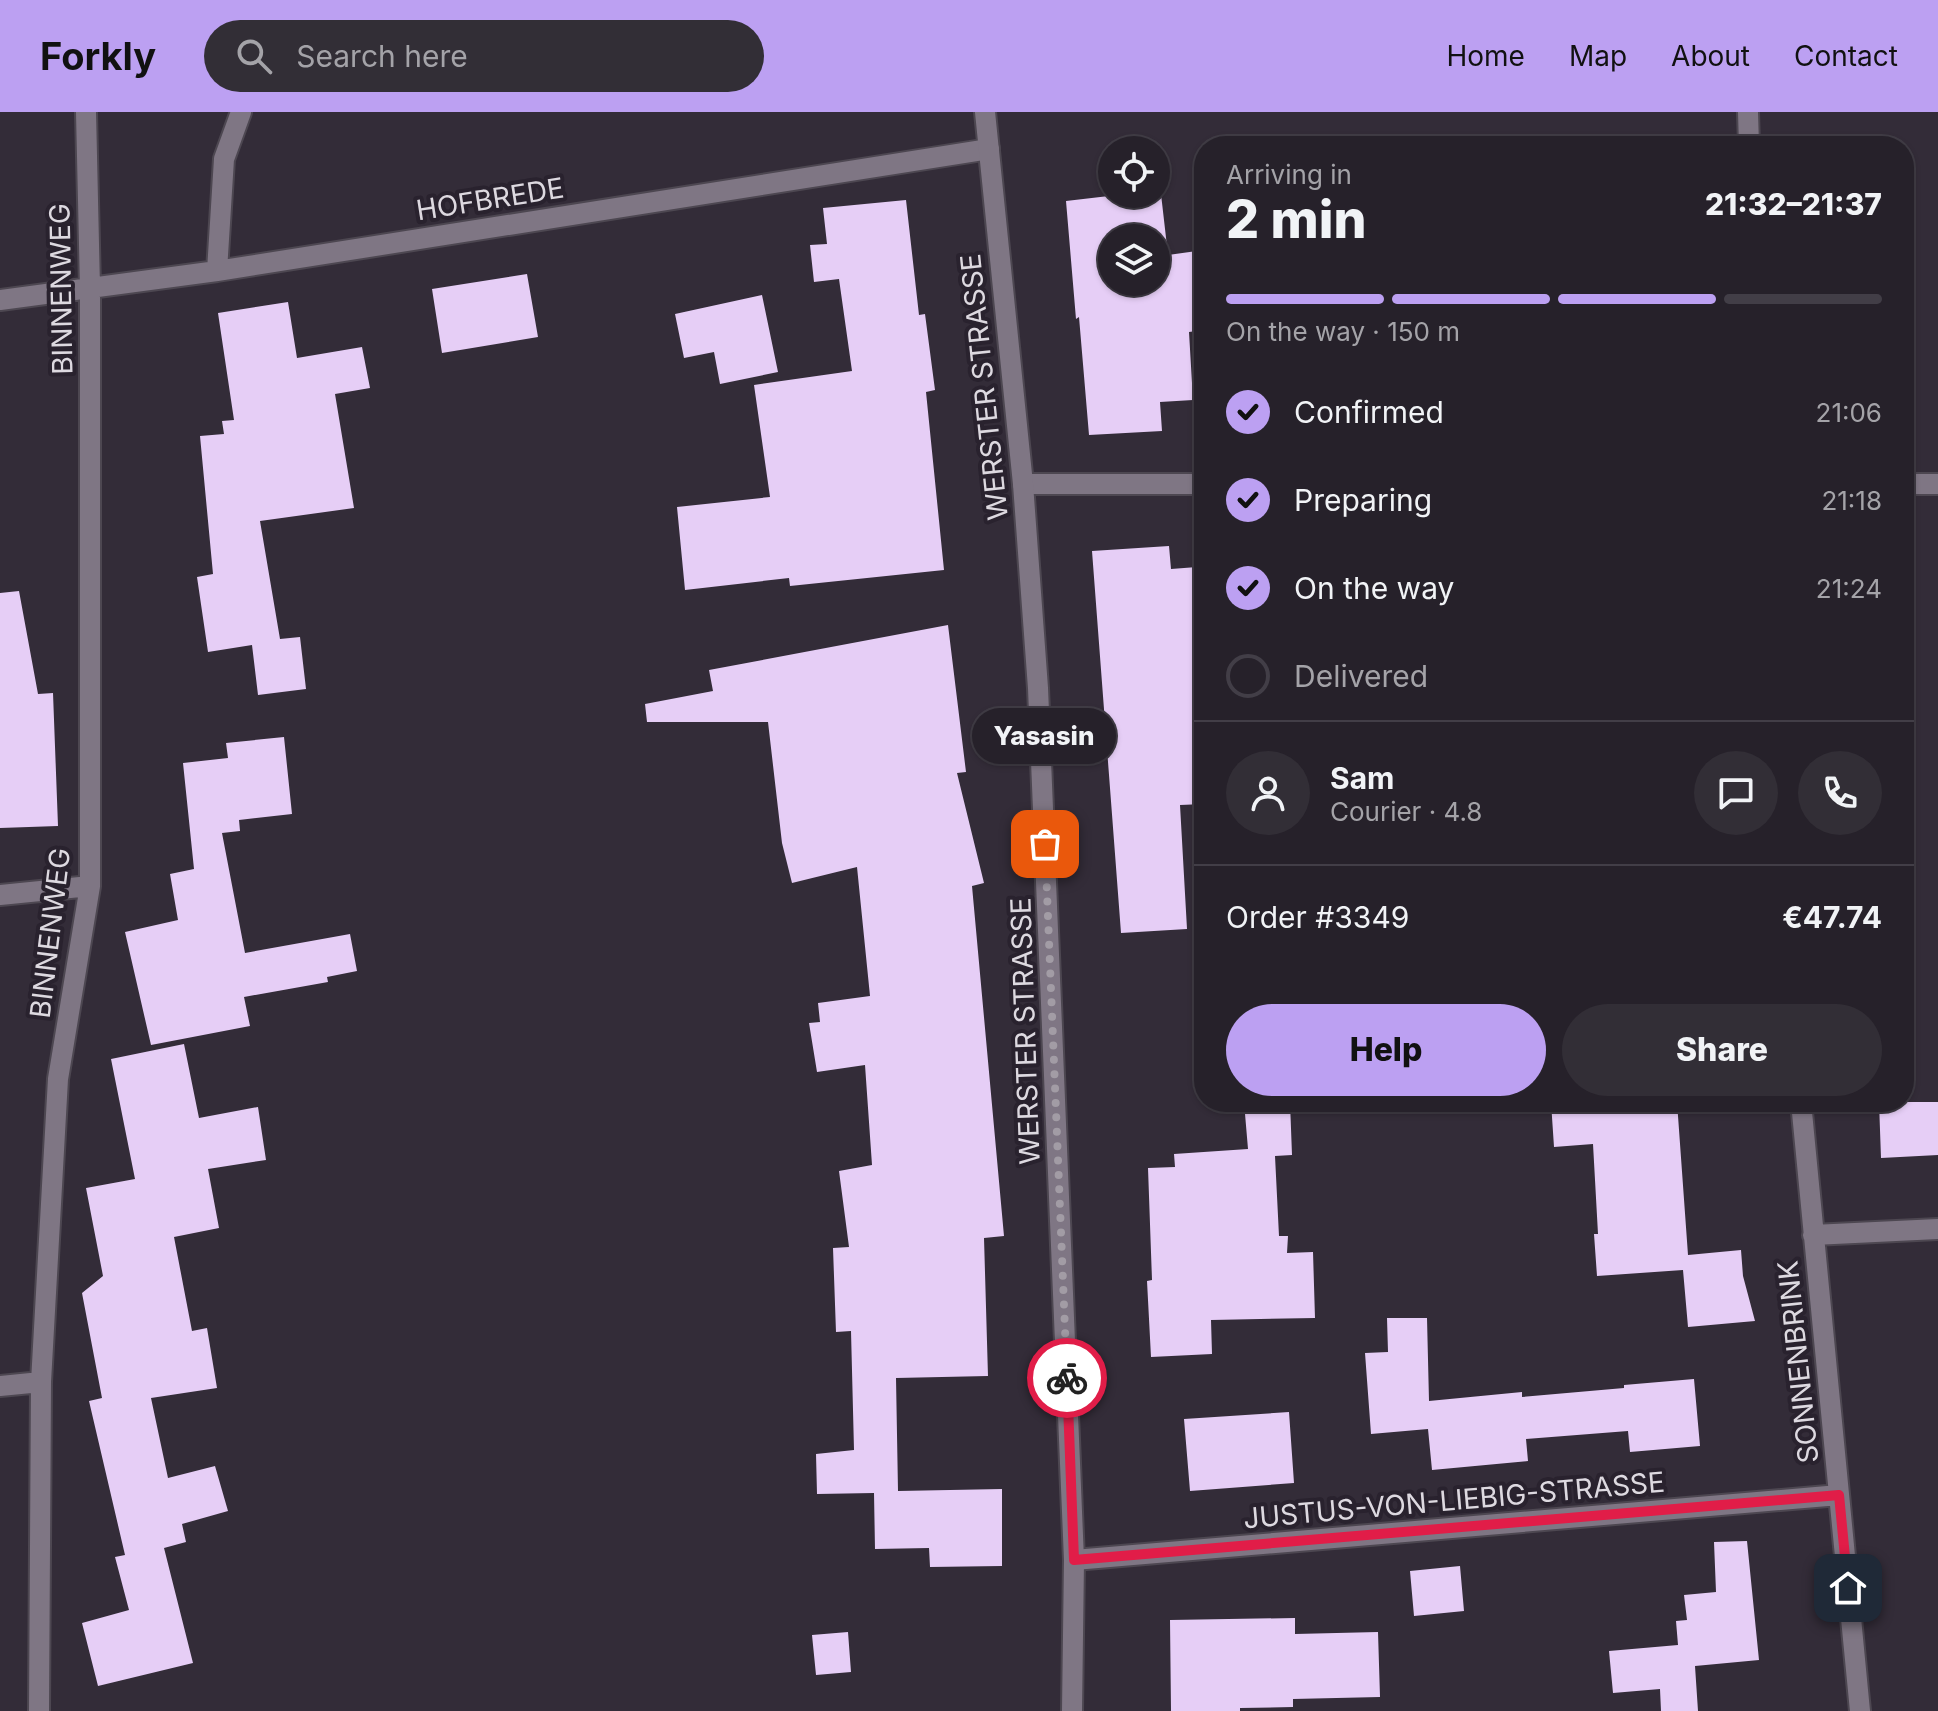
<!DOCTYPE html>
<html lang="en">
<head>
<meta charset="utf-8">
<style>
	:root { --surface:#26212a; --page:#322e36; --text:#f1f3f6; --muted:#a4a3a8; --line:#423e47; --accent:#bca0f2 }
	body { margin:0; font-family:Inter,sans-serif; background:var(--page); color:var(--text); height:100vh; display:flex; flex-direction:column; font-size:30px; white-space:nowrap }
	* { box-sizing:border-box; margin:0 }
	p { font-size:26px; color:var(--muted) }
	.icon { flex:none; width:44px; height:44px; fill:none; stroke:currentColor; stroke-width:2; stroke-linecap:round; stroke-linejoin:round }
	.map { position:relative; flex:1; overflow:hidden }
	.side { position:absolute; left:1194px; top:24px; width:720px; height:976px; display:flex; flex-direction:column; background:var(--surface); border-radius:32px; box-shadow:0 2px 6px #0004,0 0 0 2px var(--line) }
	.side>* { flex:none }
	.tools { position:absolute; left:1098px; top:24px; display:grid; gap:16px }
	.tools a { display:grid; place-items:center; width:72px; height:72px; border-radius:50%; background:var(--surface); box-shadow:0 2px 6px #0004,0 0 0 2px var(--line); font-size:40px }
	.pin { position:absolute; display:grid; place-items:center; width:68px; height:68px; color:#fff; margin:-34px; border-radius:16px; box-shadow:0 4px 12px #0006 }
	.courier { position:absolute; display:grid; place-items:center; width:80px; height:80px; margin:-40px; border:6px solid #e11d48; border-radius:50%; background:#fff; color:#222; box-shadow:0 2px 10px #0007 }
	.bubble { position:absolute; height:56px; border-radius:28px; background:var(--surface); box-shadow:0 2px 6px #0004,0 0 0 2px var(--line); font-size:26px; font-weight:800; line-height:56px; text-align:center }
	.overview em { font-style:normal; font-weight:800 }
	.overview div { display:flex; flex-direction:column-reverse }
	.overview { display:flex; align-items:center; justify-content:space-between; height:136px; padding:0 32px }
	h1 { font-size:52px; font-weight:800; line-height:60px }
	.bar { display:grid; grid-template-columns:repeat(4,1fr); gap:12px 8px; align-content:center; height:96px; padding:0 32px }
	.bar i { height:10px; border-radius:6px; background:var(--line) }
	.bar .on { background:var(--accent) }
	.bar p { grid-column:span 4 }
	.line { display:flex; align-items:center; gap:20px; padding:0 32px; border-top:2px solid var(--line) }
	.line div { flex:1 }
	.round { display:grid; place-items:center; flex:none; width:84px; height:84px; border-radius:42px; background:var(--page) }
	ol { padding:0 32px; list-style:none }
	li { display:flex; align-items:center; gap:24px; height:88px }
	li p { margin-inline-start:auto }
	li .icon { padding:8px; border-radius:50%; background:var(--accent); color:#111; stroke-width:4 }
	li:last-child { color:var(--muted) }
	li i { width:44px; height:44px; border:4px solid var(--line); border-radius:50% }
	.action { display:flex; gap:16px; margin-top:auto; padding:16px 32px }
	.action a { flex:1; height:92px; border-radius:48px; background:var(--accent); color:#111; font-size:32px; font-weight:800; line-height:92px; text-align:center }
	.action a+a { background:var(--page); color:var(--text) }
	header { display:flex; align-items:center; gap:48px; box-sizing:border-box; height:112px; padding:0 40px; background:var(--accent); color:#111 }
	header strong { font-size:38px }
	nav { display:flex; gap:44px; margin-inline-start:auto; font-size:28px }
	.search { width:560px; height:72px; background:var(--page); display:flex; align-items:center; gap:20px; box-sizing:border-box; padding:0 28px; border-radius:44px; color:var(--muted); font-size:30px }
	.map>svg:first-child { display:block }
	.building { fill:#e6cef6; fill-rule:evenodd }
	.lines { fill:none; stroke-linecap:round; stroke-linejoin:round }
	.minor-casing { stroke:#4d4751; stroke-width:24 }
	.secondary-casing { stroke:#4d4751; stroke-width:24 }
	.minor { stroke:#7f7684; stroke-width:20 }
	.secondary { stroke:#7f7684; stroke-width:20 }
	.done { stroke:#a29ca5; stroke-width:8; stroke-dasharray:0 14.4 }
	.route { stroke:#e11d48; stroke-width:10 }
	.labels { text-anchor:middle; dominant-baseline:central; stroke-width:8; stroke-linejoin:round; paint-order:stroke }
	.street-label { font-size:28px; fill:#ddd9e0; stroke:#29222e }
</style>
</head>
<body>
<header>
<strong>Forkly</strong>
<div class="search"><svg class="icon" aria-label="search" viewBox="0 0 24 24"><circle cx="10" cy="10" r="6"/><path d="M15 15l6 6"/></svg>Search here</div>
<nav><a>Home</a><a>Map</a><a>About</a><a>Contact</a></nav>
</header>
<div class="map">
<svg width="1938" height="1599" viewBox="0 0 1938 1599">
	<rect width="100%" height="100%" fill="#332c38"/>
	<path class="building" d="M 1126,82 L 1161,82 L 1168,143 L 1204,138 L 1204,218 L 1189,220 L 1193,288 L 1160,290 L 1162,319 L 1089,323 L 1079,205 L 1076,207 L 1066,89 ZM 1112,126 L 1156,126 L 1156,170 L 1112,170 Z
		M 906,88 L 919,203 L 925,202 L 935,278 L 926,280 L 944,458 L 790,474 L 789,466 L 685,478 L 677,395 L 770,385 L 754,273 L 852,259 L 839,167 L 814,170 L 810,133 L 827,132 L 823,96 Z
		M 527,162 L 538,225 L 442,241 L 432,177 Z
		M 762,183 L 778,260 L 720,272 L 714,240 L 684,246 L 675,202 Z
		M 288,190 L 297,246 L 362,235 L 370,276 L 335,282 L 354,396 L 260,409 L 280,527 L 300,525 L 306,577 L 258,583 L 252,533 L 208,540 L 197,465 L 213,462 L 200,324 L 224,322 L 222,309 L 234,308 L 218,201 Z
		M 1169,434 L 1171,457 L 1197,455 L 1204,523 L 1204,692 L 1180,693 L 1187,817 L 1121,821 L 1092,439 Z
		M 19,479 L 38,582 L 53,581 L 58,714 L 0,716 L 0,481 Z
		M 948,513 L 966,660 L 957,661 L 984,771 L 972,774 L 1004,1124 L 984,1126 L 988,1264 L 896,1266 L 898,1379 L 1002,1377 L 1002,1454 L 930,1455 L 929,1436 L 875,1437 L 874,1381 L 817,1382 L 816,1342 L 854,1338 L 851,1219 L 836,1220 L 833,1136 L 849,1135 L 839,1059 L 872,1053 L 865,953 L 817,960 L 809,911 L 820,910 L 818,891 L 870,884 L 857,755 L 792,771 L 782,731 L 768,610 L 647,610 L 645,592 L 713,579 L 709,558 Z
		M 284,625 L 292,702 L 239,708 L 240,719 L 222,721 L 245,841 L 350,822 L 357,859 L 327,865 L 328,870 L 244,885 L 250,914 L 151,933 L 125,820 L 178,808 L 170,762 L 194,757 L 183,651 L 228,646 L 226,631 Z
		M 184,932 L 199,1006 L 258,995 L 266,1048 L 208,1057 L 219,1116 L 174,1125 L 192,1219 L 207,1216 L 217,1276 L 151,1286 L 168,1366 L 215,1354 L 228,1399 L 182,1412 L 186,1430 L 164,1436 L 193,1551 L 98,1574 L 82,1511 L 129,1498 L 115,1445 L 125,1443 L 89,1289 L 102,1286 L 82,1181 L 103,1164 L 86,1076 L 135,1067 L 111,947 Z
		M 1244,990 L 1290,990 L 1292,1043 L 1275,1044 L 1279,1124 L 1288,1124 L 1287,1141 L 1313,1140 L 1315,1206 L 1211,1208 L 1212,1242 L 1151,1245 L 1147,1169 L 1152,1168 L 1148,1056 L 1175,1055 L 1174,1042 L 1248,1037 Z
		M 1551,990 L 1613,990 L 1613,992 L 1677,990 L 1688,1143 L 1741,1138 L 1743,1164 L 1755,1209 L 1688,1215 L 1683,1158 L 1597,1164 L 1594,1122 L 1598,1122 L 1593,1032 L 1554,1035 Z
		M 1879,990 L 1938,990 L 1938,1043 L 1881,1046 Z
		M 1387,1206 L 1427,1206 L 1429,1289 L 1522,1280 L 1522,1285 L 1624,1276 L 1624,1273 L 1694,1267 L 1700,1334 L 1630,1340 L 1628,1319 L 1526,1327 L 1528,1349 L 1432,1358 L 1428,1317 L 1371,1322 L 1365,1241 L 1388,1240 Z
		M 1289,1300 L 1294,1371 L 1190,1379 L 1184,1307 Z
		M 1747,1429 L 1759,1548 L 1695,1554 L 1698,1599 L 1661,1599 L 1660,1577 L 1613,1581 L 1609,1539 L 1678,1533 L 1676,1509 L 1687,1508 L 1684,1483 L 1716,1480 L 1714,1430 Z
		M 1460,1454 L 1464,1499 L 1414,1504 L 1410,1459 Z
		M 1295,1506 L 1295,1522 L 1378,1520 L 1380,1585 L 1293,1587 L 1293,1595 L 1240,1596 L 1240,1599 L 1171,1599 L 1170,1508 Z
		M 848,1520 L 851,1560 L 816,1563 L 812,1523 Z"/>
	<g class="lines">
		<defs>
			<path id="minor" d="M 1748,0 L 1749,34
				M 217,159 L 224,47 L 241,0
				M 0,188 L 217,159 L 989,37
				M 1023,372 L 1204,372
				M 1904,372 L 1938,372
				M 0,783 L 90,774
				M 1801,990 L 1860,1599
				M 1813,1123 L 1938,1117
				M 0,1274 L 41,1270
				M 1074,1448 L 1839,1383
				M 39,1599 L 41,1270 L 58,967 L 90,774 L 90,176 L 86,0"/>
			<path id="secondary" d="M 985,0 L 1023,372 L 1038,576 L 1074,1448 L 1072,1599"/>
		</defs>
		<use href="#minor" class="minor-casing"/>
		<use href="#secondary" class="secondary-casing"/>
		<use href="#minor" class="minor"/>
		<use href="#secondary" class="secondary"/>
	</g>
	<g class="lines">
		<path class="done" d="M 1045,732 L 1067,1266"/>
		<path class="route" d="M 1067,1266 L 1074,1448 L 1839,1383 L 1848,1476"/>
	</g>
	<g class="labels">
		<g class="street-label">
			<text transform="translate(490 87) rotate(-9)">HOFBREDE</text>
			<text transform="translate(61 177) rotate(-91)">BINNENWEG</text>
			<text transform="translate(984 275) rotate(-96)">WERSTER STRASSE</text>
			<text transform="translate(50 821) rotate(-83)">BINNENWEG</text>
			<text transform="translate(1025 919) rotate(-92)">WERSTER STRASSE</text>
			<text transform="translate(1798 1250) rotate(-96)">SONNENBRINK</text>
			<text transform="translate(1454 1388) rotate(-5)">JUSTUS-VON-LIEBIG-STRASSE</text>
		</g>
	</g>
</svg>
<div class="tools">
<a><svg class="icon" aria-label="locate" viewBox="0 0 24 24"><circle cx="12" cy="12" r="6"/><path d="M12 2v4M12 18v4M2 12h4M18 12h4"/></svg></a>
<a><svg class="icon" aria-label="layers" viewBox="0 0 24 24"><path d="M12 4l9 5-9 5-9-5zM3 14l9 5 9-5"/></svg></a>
</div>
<div class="pin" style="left:1045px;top:732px;background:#ea580c"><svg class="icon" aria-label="bag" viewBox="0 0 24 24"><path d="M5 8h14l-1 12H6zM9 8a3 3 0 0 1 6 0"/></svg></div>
<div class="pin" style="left:1848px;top:1476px;background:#1f2937"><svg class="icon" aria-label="home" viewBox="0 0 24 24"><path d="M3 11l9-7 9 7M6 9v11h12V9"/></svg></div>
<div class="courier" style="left:1067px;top:1266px"><svg class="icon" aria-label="bike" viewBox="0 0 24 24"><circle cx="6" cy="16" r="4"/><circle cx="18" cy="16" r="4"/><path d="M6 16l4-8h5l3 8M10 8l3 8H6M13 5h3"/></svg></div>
<div class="bubble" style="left:972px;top:596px;width:144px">Yasasin</div>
<section class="side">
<div class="overview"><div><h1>2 min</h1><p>Arriving in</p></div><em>21:32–21:37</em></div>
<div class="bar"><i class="on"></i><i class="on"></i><i class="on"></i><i></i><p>On the way · 150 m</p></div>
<ol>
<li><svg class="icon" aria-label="check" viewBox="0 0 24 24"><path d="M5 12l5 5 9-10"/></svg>Confirmed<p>21:06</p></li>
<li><svg class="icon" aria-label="check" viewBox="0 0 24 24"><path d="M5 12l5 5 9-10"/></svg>Preparing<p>21:18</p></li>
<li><svg class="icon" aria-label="check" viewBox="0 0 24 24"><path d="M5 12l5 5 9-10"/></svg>On the way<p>21:24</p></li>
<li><i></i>Delivered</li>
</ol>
<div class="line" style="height:144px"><a class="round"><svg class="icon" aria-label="person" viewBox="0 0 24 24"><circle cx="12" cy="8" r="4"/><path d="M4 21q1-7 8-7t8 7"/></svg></a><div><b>Sam</b><p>Courier · 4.8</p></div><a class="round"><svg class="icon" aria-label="chat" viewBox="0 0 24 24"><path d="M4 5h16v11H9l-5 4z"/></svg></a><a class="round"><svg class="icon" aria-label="phone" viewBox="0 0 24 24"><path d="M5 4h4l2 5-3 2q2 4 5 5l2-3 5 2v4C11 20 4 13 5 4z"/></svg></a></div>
<div class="line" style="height:104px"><div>Order #3349</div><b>€47.74</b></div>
<div class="action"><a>Help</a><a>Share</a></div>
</section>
</div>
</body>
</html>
